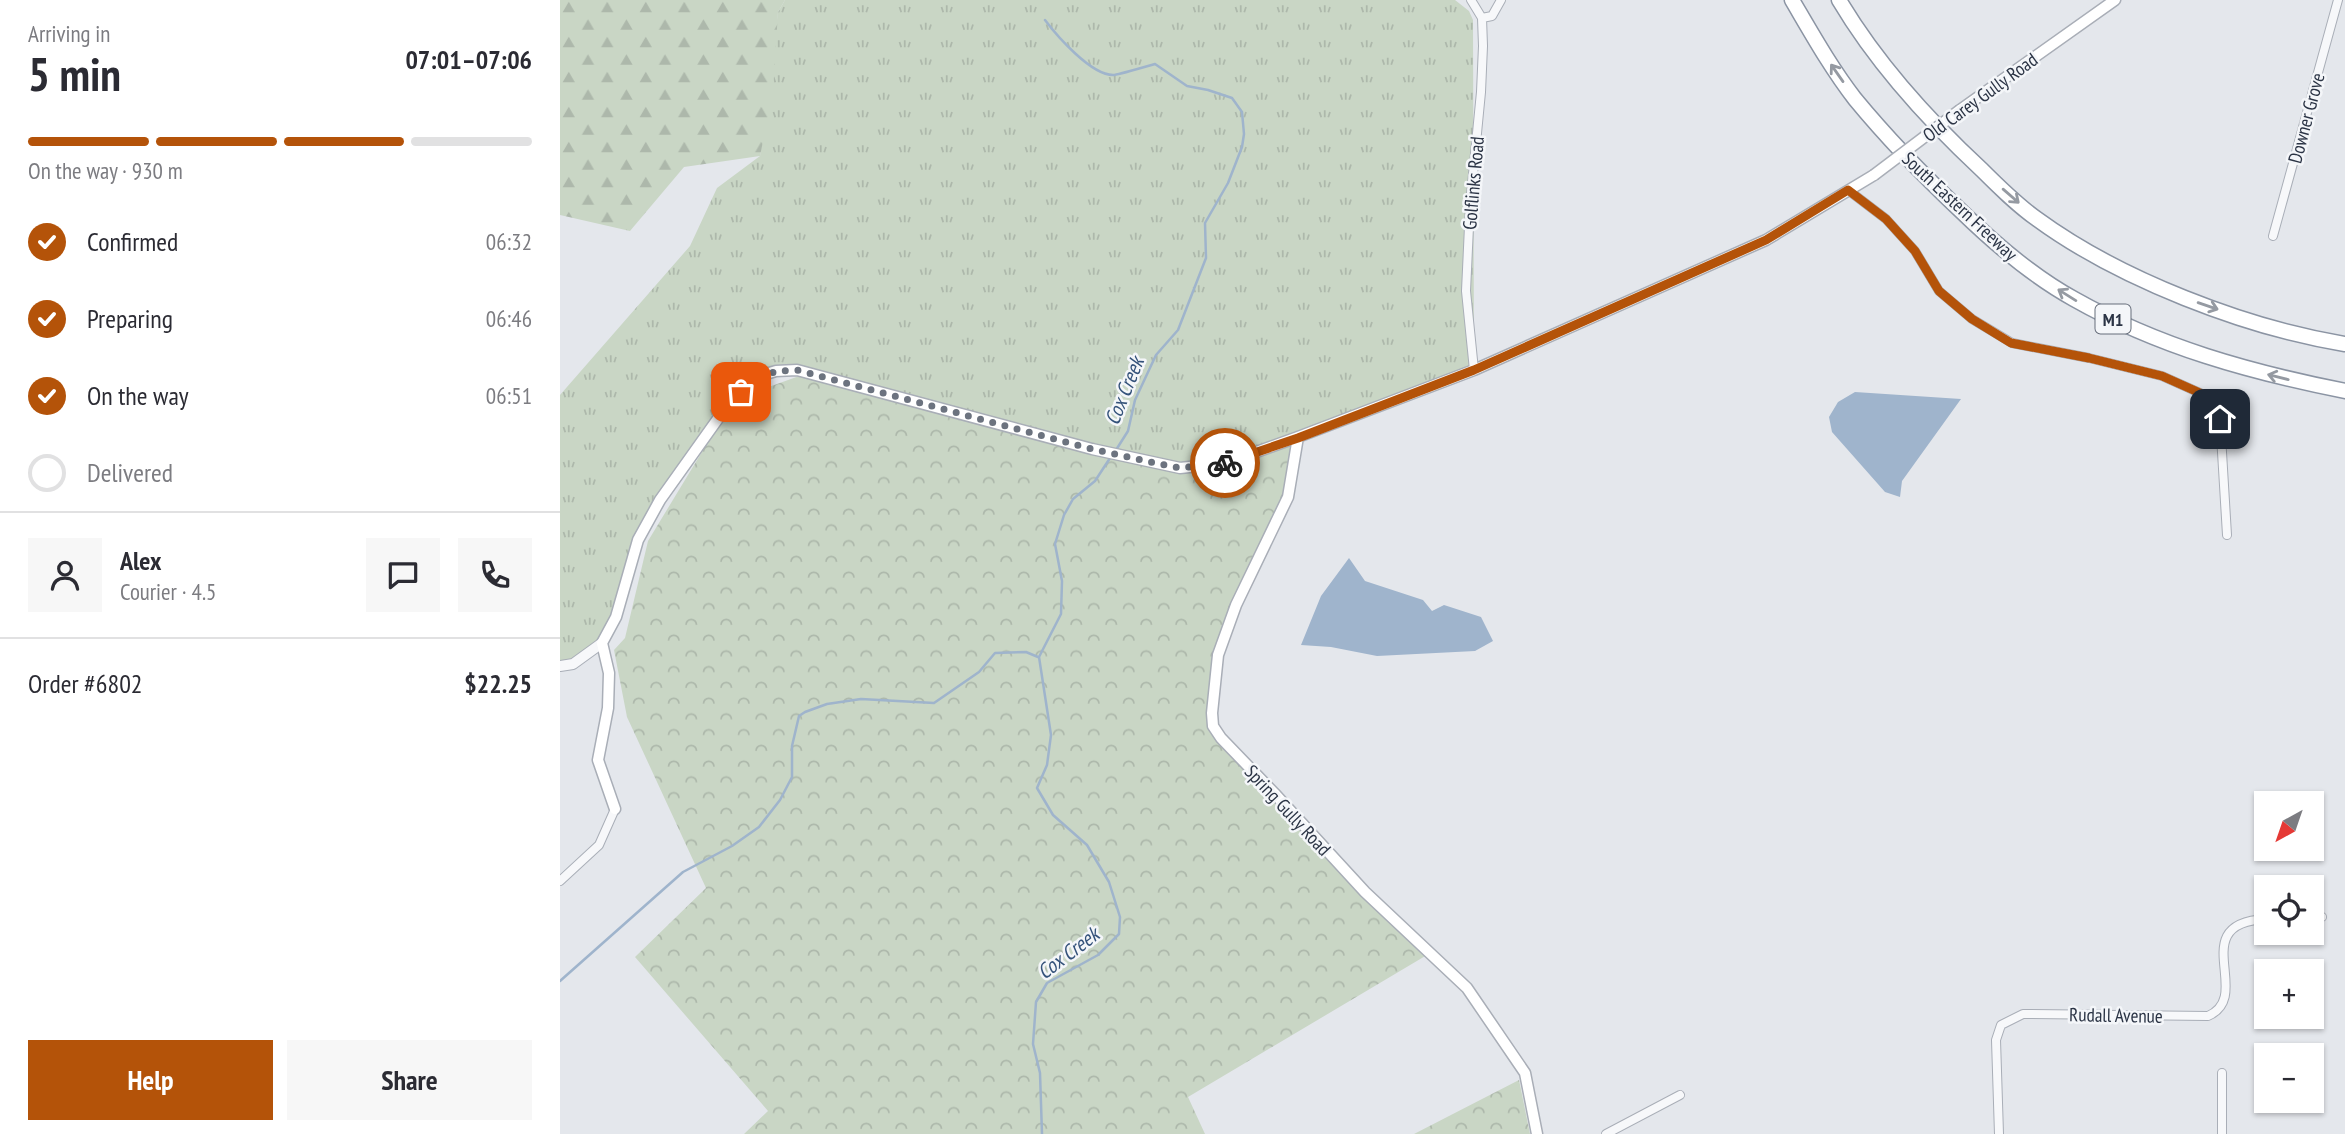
<!DOCTYPE html>
<html lang="en">
<head>
<meta charset="utf-8">
<style>
	:root { --surface:#fff; --page:#f7f7f7; --text:#2b2b33; --muted:#7c7c81; --line:#e1e1e2; --accent:#b45309 }
	body { margin:0; font-family:"PT Sans Narrow",sans-serif; background:var(--page); color:var(--text); height:100vh; display:flex; flex-direction:column; font-size:26px; white-space:nowrap }
	* { box-sizing:border-box; margin:0 }
	p { font-size:23px; color:var(--muted) }
	.icon { flex:none; width:38px; height:38px; fill:none; stroke:currentColor; stroke-width:2; stroke-linecap:round; stroke-linejoin:round }
	.map { position:relative; flex:1; overflow:hidden }
	.side { display:flex; flex-direction:column; background:var(--surface); width:560px }
	.side>* { flex:none }
	.needle { width:46px; rotate:220deg }
	.controls { position:absolute; left:1694px; top:791px; display:grid; gap:14px }
	.controls a { display:grid; place-items:center; width:70px; height:70px; border-radius:0px; background:var(--surface); box-shadow:0 2px 5px #0004; font-size:35px }
	.pin { position:absolute; display:grid; place-items:center; width:60px; height:60px; color:#fff; margin:-30px; border-radius:14px; box-shadow:0 4px 10px #0006 }
	.courier { position:absolute; display:grid; place-items:center; width:70px; height:70px; margin:-35px; border:5px solid #b45309; border-radius:50%; background:#fff; color:#222; box-shadow:0 2px 9px #0007 }
	.headline em { font-style:normal; font-weight:700 }
	.headline div { display:flex; flex-direction:column-reverse }
	.headline { display:flex; align-items:center; justify-content:space-between; height:119px; padding:0 28px }
	h1 { font-size:46px; font-weight:700; line-height:52px }
	.bar { display:grid; grid-template-columns:repeat(4,1fr); gap:10px 7px; align-content:center; height:84px; padding:0 28px }
	.bar i { height:9px; border-radius:5px; background:var(--line) }
	.bar .current { background:var(--accent) }
	.bar p { grid-column:span 4 }
	.line { display:flex; align-items:center; gap:18px; padding:0 28px; border-top:2px solid var(--line) }
	.line div { flex:1 }
	.round { display:grid; place-items:center; flex:none; width:74px; height:74px; border-radius:0px; background:var(--page) }
	ol { padding:0 28px; list-style:none }
	li { display:flex; align-items:center; gap:21px; height:77px }
	li p { margin-inline-start:auto }
	li .icon { padding:7px; border-radius:50%; background:var(--accent); color:#fff; stroke-width:4 }
	li:last-child { color:var(--muted) }
	li i { width:38px; height:38px; border:4px solid var(--line); border-radius:50% }
	.action { display:flex; gap:14px; margin-top:auto; padding:14px 28px }
	.action a { flex:1; height:80px; border-radius:0px; background:var(--accent); color:#fff; font-size:28px; font-weight:700; line-height:80px; text-align:center }
	.action a+a { background:var(--page); color:var(--text) }
	main { display:flex; flex:1; min-height:0 }
	.map>svg:first-child { display:block }
	.grass { fill:url(#grass-tufts) }
	.forest { fill:url(#forest-firs) }
	.park { fill:url(#park-crowns) }
	.water { fill:#9fb4cc }
	.lines { fill:none; stroke-linecap:round; stroke-linejoin:round }
	.stream { stroke:#9fb4cc; stroke-width:2.5 }
	.minor-casing { stroke:#a9aeb7; stroke-width:10 }
	.tertiary-casing { stroke:#a9aeb7; stroke-width:12 }
	.secondary-casing { stroke:#a9aeb7; stroke-width:13 }
	.motorway-casing { stroke:#8b94a3; stroke-width:17 }
	.minor { stroke:#f7f8fa; stroke-width:8 }
	.tertiary { stroke:#f7f8fa; stroke-width:10 }
	.secondary { stroke:#fff; stroke-width:10 }
	.motorway { stroke:#fff; stroke-width:14 }
	.secondary-bridge-casing { stroke:#a9aeb7; stroke-width:13; stroke-linecap:butt }
	.secondary-bridge { stroke:#fff; stroke-width:10 }
	.oneway { stroke:#959aa2 }
	.done { stroke:#6c737f; stroke-width:7; stroke-dasharray:0 12.6 }
	.route { stroke:#b45309; stroke-width:9 }
	.labels { text-anchor:middle; dominant-baseline:central; stroke-width:5; stroke-linejoin:round; paint-order:stroke }
	.shield { fill:#f4f6f9; stroke:#676e7b; stroke-width:2 }
	.shield-label { font-size:18px; font-weight:bold; fill:#2b3445 }
	.street-label { font-size:19px; fill:#2b3445; stroke:#f4f6f9 }
	.water-label { font-size:21px; font-style:italic; fill:#34527a; stroke:#f4f6f9 }
</style>
</head>
<body>
<main>
<section class="side">
<div class="headline"><div><h1>5 min</h1><p>Arriving in</p></div><em>07:01–07:06</em></div>
<div class="bar"><i class="current"></i><i class="current"></i><i class="current"></i><i></i><p>On the way · 930 m</p></div>
<ol>
<li><svg class="icon" aria-label="check" viewBox="0 0 24 24"><path d="M5 12l5 5 9-10"/></svg>Confirmed<p>06:32</p></li>
<li><svg class="icon" aria-label="check" viewBox="0 0 24 24"><path d="M5 12l5 5 9-10"/></svg>Preparing<p>06:46</p></li>
<li><svg class="icon" aria-label="check" viewBox="0 0 24 24"><path d="M5 12l5 5 9-10"/></svg>On the way<p>06:51</p></li>
<li><i></i>Delivered</li>
</ol>
<div class="line" style="height:126px"><a class="round"><svg class="icon" aria-label="person" viewBox="0 0 24 24"><circle cx="12" cy="8" r="4"/><path d="M4 21q1-7 8-7t8 7"/></svg></a><div><b>Alex</b><p>Courier · 4.5</p></div><a class="round"><svg class="icon" aria-label="chat" viewBox="0 0 24 24"><path d="M4 5h16v11H9l-5 4z"/></svg></a><a class="round"><svg class="icon" aria-label="phone" viewBox="0 0 24 24"><path d="M5 4h4l2 5-3 2q2 4 5 5l2-3 5 2v4C11 20 4 13 5 4z"/></svg></a></div>
<div class="line" style="height:91px"><div>Order #6802</div><b>$22.25</b></div>
<div class="action"><a>Help</a><a>Share</a></div>
</section>
<div class="map">
<svg width="1785" height="1134" viewBox="0 0 1785 1134">
	<defs>
		<pattern id="grass-tufts" width="24" height="20" patternUnits="userSpaceOnUse" patternTransform="scale(1.75)"><rect width="24" height="20" fill="#c9d6c5"/><path d="M3 7l-1-3M5 7V3M7 7l1-3M15 17l-1-3M17 17v-4M19 17l1-3" fill="none" stroke="#adb8ab"/></pattern>
		<pattern id="forest-firs" width="22" height="20" patternUnits="userSpaceOnUse" patternTransform="scale(1.75)"><rect width="22" height="20" fill="#c9d6c5"/><path d="M5 1l3.5 6h-7zM16 11l3.5 6h-7z" fill="#adb8ab"/></pattern>
		<pattern id="park-crowns" width="20" height="18" patternUnits="userSpaceOnUse" patternTransform="scale(1.75)"><rect width="20" height="18" fill="#c9d6c5"/><path d="M2 6a3 3 0 1 1 6 0M12 15a3 3 0 1 1 6 0" fill="none" stroke="#adb8ab"/></pattern>
	</defs>
	<rect width="100%" height="100%" fill="#e4e7ec"/>
	<path class="grass" d="M 225,0 L 895,0 L 909,11 L 913,20 L 914,370 L 666,463 L 620,468 L 237,370 L 199,376 L 100,500 L 41,644 L 0,666 L 0,395 L 130,246 L 157,188 L 200,156 L 218,12 Z"/>
	<path class="forest" d="M 0,0 L 225,0 L 218,12 L 213,92 L 200,156 L 124,167 L 70,231 L 0,215 Z"/>
	<path class="park" d="M 242,375 L 620,468 L 666,463 L 738,437 L 728,497 L 658,655 L 652,713 L 661,738 L 872,952 L 628,1097 L 645,1134 L 184,1134 L 208,1111 L 75,957 L 146,888 L 67,717 L 54,650 L 65,638 L 88,541 L 168,409 L 203,389 Z
		M 959,1080 L 970,1134 L 854,1134 Z"/>
	<path class="water" d="M 1295,392 L 1401,399 L 1342,481 L 1340,497 L 1325,492 L 1272,432 L 1269,417 L 1278,402 Z
		M 789,558 L 805,581 L 863,600 L 872,611 L 884,605 L 921,617 L 933,641 L 915,651 L 817,656 L 771,647 L 741,645 L 761,596 Z"/>
	<g class="lines">
		<path class="stream" d="M 485,20 C 497,36 531,75 553,75 C 558,75 587,66 595,64 L 627,86 L 648,90 L 672,98 L 682,112 L 684,134 L 682,147 L 668,183 L 645,223 L 646,258 L 618,330 L 596,355 L 575,400 L 568,431 L 556,450
			M 0,981 L 123,872 L 172,846 L 199,827 L 220,800 L 232,777 L 232,746 L 239,716 L 245,712 L 267,704 L 301,699 L 374,703 L 419,672 L 435,653 L 466,652 L 478,657
			M 482,1134 L 480,1073 L 473,1044 L 476,1002 L 487,983 L 538,955 L 559,934 L 560,917 L 549,882 L 527,845 L 493,815 L 477,788 L 487,765 L 491,735 L 479,657 L 501,614 L 502,581 L 495,544 L 504,515 L 513,499 L 535,481 L 552,455"/>
		<defs>
			<path id="minor" d="M 911,0 L 922,18 L 923,46 L 921,92 L 910,205 L 906,291 L 914,370
				M 922,18 L 932,16 L 941,0
				M 1288,190 L 1326,219 L 1355,251 L 1379,291 L 1412,319 L 1452,343 L 1529,358 L 1602,376 L 1649,397 L 1660,419 L 1667,535
				M 1713,236 L 1778,0
				M 0,881 L 39,845 L 55,809
				M 1752,917 L 1762,917
				M 1046,1134 L 1120,1095
				M 1439,1134 L 1436,1040 L 1441,1025 L 1463,1014 L 1648,1016 C 1695,996 1624,923 1706,919
				M 1662,1134 L 1662,1073"/>
			<path id="tertiary" d="M 0,666 L 13,664 L 42,643"/>
			<path id="secondary" d="M 1400,110 L 1555,0
				M 738,437 L 728,497 L 676,605 L 658,655 L 652,713 L 653,726 L 661,738 L 714,793 L 805,892 L 907,988 L 965,1073 L 977,1134
				M 55,809 L 38,760 L 48,708 L 49,673 L 42,643 L 56,617 L 78,540 L 100,500 L 162,413 L 181,392 L 199,376 L 216,371 L 237,370 L 532,449 L 620,468 L 666,463 L 738,437 L 914,370 L 1206,240 L 1314,175"/>
			<path id="motorway" d="M 1232,0 C 1252,34 1271,68 1295,99 C 1328,139 1364,176 1401,211 C 1435,244 1472,276 1514,299 C 1599,347 1690,372 1785,391
				M 1279,0 C 1317,64 1367,119 1422,170 C 1439,187 1457,205 1477,219 C 1559,279 1686,328 1785,344"/>
		</defs>
		<use href="#minor" class="minor-casing"/>
		<use href="#tertiary" class="tertiary-casing"/>
		<use href="#secondary" class="secondary-casing"/>
		<use href="#motorway" class="motorway-casing"/>
		<use href="#minor" class="minor"/>
		<use href="#tertiary" class="tertiary"/>
		<use href="#secondary" class="secondary"/>
		<use href="#motorway" class="motorway"/>
		<defs>
			<path id="secondary-bridge" d="M 1314,175 L 1400,110"/>
		</defs>
		<use href="#secondary-bridge" class="secondary-bridge-casing"/>
		<use href="#secondary-bridge" class="secondary-bridge"/>
	</g>
	<defs><path id="oneway-shaft" d="M-6 0H5M1.5-3L5.5 0L1.5 3" fill="none" stroke-width="1.6" stroke-linecap="round" stroke-linejoin="round" transform="scale(1.75)"/></defs>
	<g class="oneway">
		<use href="#oneway-shaft" transform="translate(1277 73) rotate(-125)"/>
		<use href="#oneway-shaft" transform="translate(1451 196) rotate(41)"/>
		<use href="#oneway-shaft" transform="translate(1507 295) rotate(-148)"/>
		<use href="#oneway-shaft" transform="translate(1648 306) rotate(19)"/>
		<use href="#oneway-shaft" transform="translate(1718 377) rotate(-166)"/>
	</g>
	<g class="lines">
		<path class="done" d="M 181,392 C 201,374 210,371 237,370 L 532,449 L 600,464 L 620,468 L 665,463"/>
		<path class="route" d="M 665,463 L 738,438 L 914,370 L 1206,240 L 1288,190 L 1326,219 L 1355,251 L 1379,291 L 1412,319 L 1451,343 L 1529,358 L 1602,376 L 1649,397 L 1660,419"/>
	</g>
	<g class="labels">
		<rect class="shield" x="1535.5" y="304.5" width="35" height="29" rx="5"/>
		<g class="shield-label">
			<text x="1553" y="319">M1</text>
		</g>
		<g class="street-label">
			<text transform="translate(1420 97) rotate(-36)">Old Carey Gully Road</text>
			<text transform="translate(1746 118) rotate(-75)">Downer Grove</text>
			<text transform="translate(913 183) rotate(-85)">Golflinks Road</text>
			<text transform="translate(1400 206) rotate(43)">South Eastern Freeway</text>
			<text transform="translate(728 810) rotate(47)">Spring Gully Road</text>
			<text transform="translate(1556 1015) rotate(1)">Rudall Avenue</text>
		</g>
		<g class="water-label">
			<text transform="translate(564 391) rotate(-68)">Cox Creek</text>
			<text transform="translate(508 953) rotate(-37)">Cox Creek</text>
		</g>
	</g>
</svg>
<div class="controls">
<a><svg class="needle" viewBox="-14 -14 28 28"><path d="M0-13l5 13h-10z" fill="#e53935"/><path d="M0 13l5-13h-10z" fill="#7c7c81"/></svg></a>
<a><svg class="icon" aria-label="locate" viewBox="0 0 24 24"><circle cx="12" cy="12" r="6"/><path d="M12 2v4M12 18v4M2 12h4M18 12h4"/></svg></a>
<a>+</a>
<a>−</a>
</div>
<div class="pin" style="left:181px;top:392px;background:#ea580c"><svg class="icon" aria-label="bag" viewBox="0 0 24 24"><path d="M5 8h14l-1 12H6zM9 8a3 3 0 0 1 6 0"/></svg></div>
<div class="pin" style="left:1660px;top:419px;background:#1f2937"><svg class="icon" aria-label="home" viewBox="0 0 24 24"><path d="M3 11l9-7 9 7M6 9v11h12V9"/></svg></div>
<div class="courier" style="left:665px;top:463px"><svg class="icon" aria-label="bike" viewBox="0 0 24 24"><circle cx="6" cy="16" r="4"/><circle cx="18" cy="16" r="4"/><path d="M6 16l4-8h5l3 8M10 8l3 8H6M13 5h3"/></svg></div>
</div>
</main>
</body>
</html>
